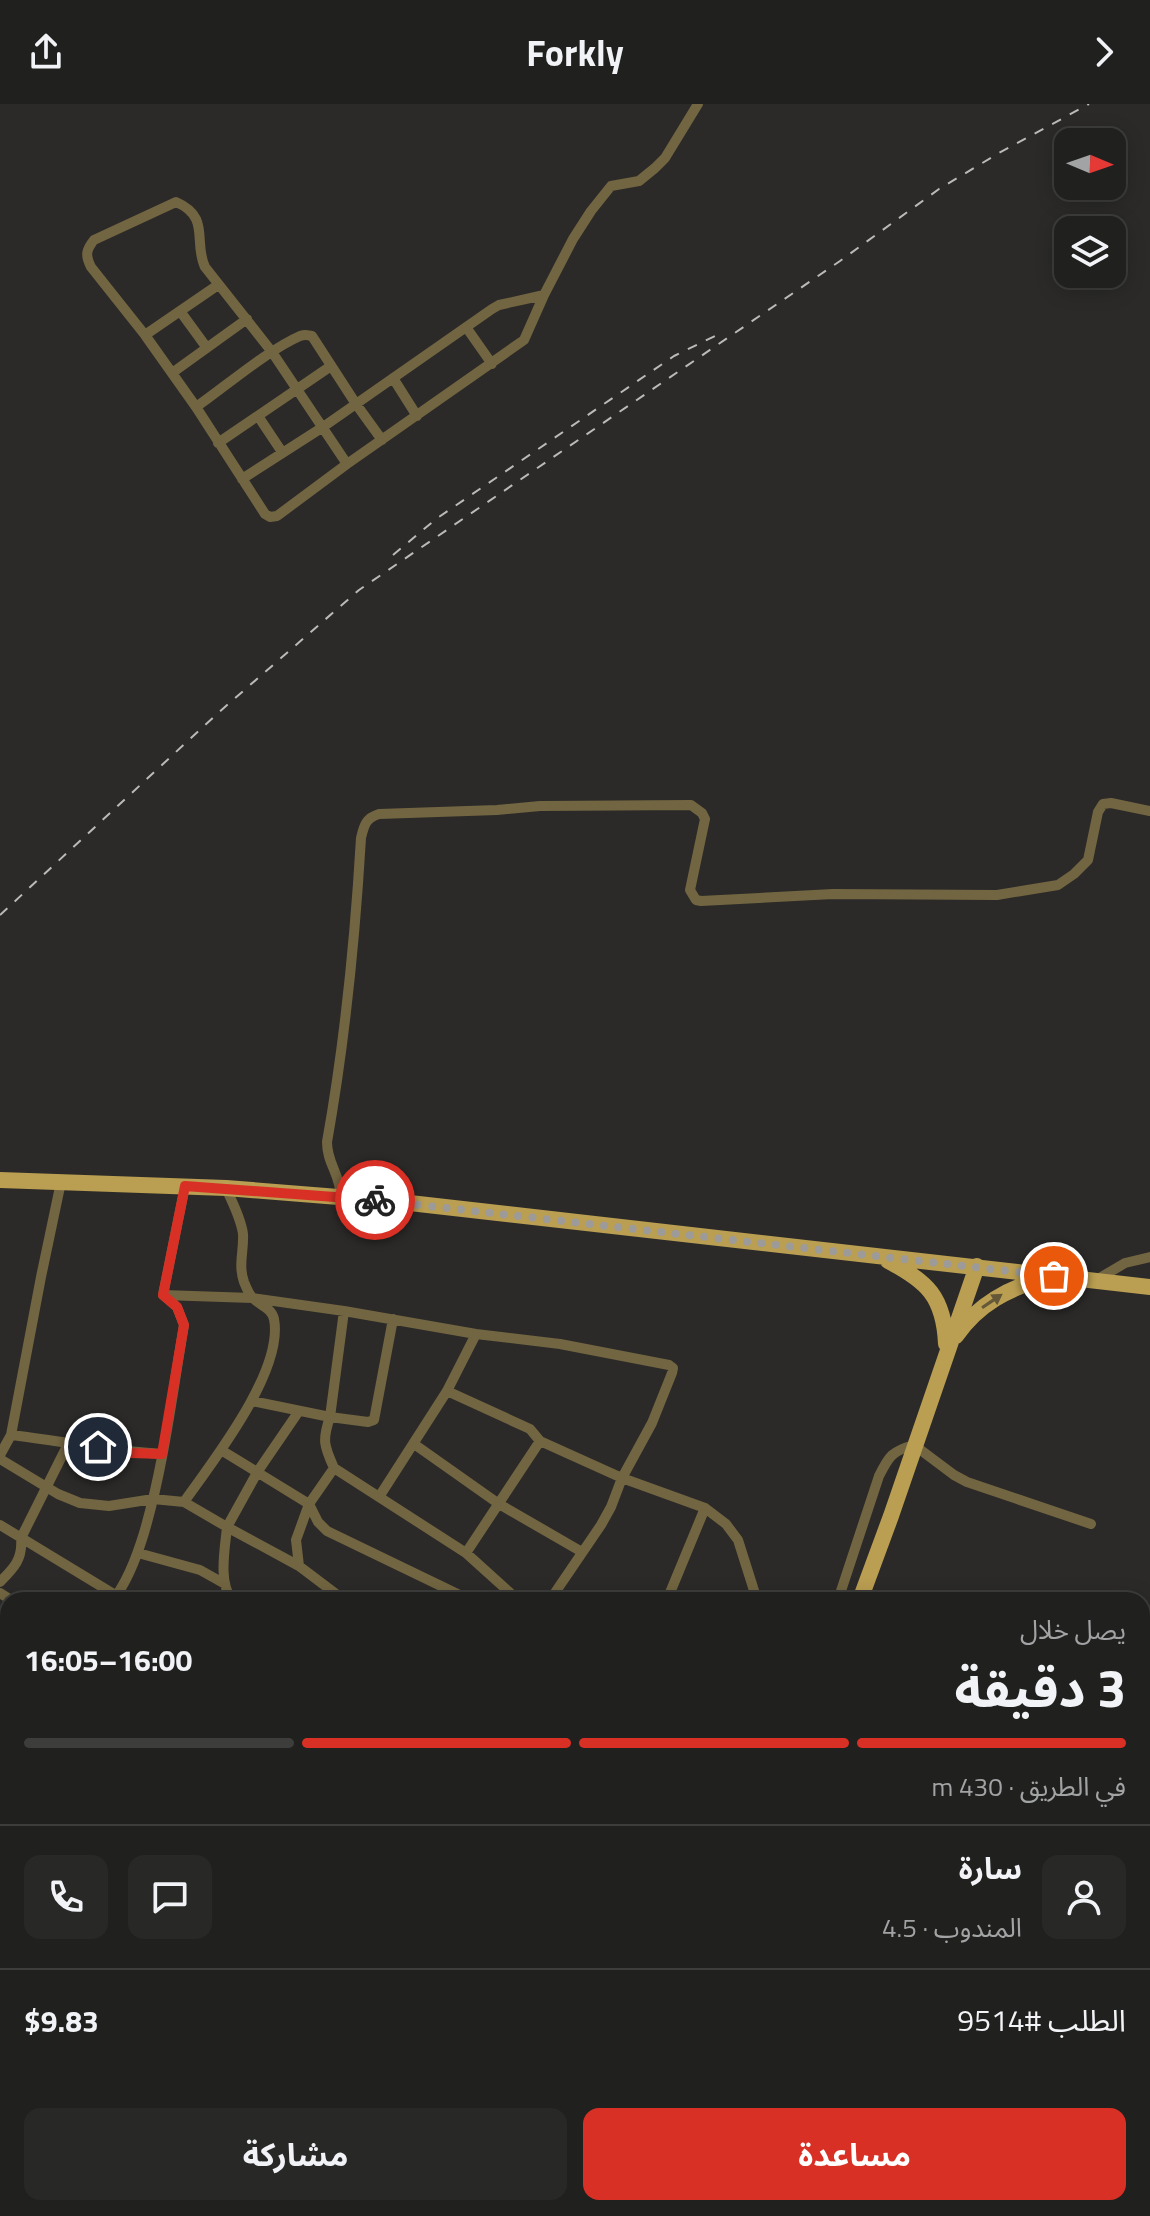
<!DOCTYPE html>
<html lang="ar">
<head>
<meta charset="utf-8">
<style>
	:root { --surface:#20201e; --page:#282827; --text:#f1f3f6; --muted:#a2a3a4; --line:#3d3e3c; --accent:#d93025 }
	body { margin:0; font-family:"Titillium Web","Noto Sans Arabic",sans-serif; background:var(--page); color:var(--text); direction:rtl; height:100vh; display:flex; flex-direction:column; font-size:30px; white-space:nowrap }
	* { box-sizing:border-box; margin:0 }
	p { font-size:26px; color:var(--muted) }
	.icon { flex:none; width:44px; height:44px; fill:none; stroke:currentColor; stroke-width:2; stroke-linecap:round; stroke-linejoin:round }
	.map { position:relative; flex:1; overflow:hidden; direction:ltr }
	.panel { position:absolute; left:0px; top:1488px; width:1150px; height:624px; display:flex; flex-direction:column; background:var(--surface); border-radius:24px 24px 0 0; box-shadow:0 4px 20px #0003,0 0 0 2px var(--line); direction:rtl }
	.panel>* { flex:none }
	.needle { width:52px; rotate:92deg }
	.controls { position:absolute; left:1054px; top:24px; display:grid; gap:16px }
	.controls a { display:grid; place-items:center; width:72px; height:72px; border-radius:16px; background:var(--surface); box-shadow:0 4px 20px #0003,0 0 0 2px var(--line); font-size:40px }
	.pin { position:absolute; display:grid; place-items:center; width:68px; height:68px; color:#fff; margin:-34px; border:4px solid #fff; border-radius:50%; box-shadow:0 2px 8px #0007 }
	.courier { position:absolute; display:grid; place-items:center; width:80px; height:80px; margin:-40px; border:6px solid #d93025; border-radius:50%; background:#fff; color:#222; box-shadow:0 2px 10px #0007 }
	.headline em { font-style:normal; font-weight:700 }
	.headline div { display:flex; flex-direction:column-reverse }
	.headline { display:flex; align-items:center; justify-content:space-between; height:136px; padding:0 24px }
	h1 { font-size:52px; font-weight:700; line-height:60px }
	.bar { display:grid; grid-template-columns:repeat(4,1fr); gap:12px 8px; align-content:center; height:96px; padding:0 24px }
	.bar i { height:10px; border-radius:6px; background:var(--line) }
	.bar .selected { background:var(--accent) }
	.bar p { grid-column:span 4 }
	.line { display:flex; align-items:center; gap:20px; padding:0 24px; border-top:2px solid var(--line) }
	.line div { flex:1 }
	.round { display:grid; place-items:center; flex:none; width:84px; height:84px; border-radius:16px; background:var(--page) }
	.action { display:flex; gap:16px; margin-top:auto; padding:16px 24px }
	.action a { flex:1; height:92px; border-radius:16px; background:var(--accent); color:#fff; font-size:32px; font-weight:700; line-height:92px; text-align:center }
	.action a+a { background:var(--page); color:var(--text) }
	header { display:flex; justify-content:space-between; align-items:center; height:104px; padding:0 24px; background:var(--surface); font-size:36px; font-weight:700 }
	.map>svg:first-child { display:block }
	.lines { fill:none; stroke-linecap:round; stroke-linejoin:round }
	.street { stroke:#726541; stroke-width:10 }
	.primary { stroke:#ba9e51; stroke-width:16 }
	.rail { stroke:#bbbab9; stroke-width:2; stroke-dasharray:10 10; stroke-linecap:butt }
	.oneway { fill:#645838 }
	.done { stroke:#9c9b9a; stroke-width:8; stroke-dasharray:0 14.4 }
	.route { stroke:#d93025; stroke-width:10 }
</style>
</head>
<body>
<header><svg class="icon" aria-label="forward" viewBox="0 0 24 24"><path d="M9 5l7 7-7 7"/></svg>Forkly<svg class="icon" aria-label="share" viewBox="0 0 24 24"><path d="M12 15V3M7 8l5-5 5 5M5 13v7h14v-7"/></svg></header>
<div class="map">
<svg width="1150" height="2112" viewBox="0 0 1150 2112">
	<rect width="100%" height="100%" fill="#2b2a28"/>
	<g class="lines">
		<path class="street" d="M 180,207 L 207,244
			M 466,223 L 492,260
			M 145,231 L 218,181
			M 172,269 L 247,215
			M 393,274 L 417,312
			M 196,303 C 226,282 268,246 300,232 C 306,230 306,231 312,232 L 356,300 L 382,336
			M 258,312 L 282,348
			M 218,339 L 331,262
			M 347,360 L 272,248 L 205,163 C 193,138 211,113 176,98 L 94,136 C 86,146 85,151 91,163 L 145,231 L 196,303 L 265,410 L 270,413 L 277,412 L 347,360 L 524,236 L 544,191 L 573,135 L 591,107 L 611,82 L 639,77 L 655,64 L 665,54 L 698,0
			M 242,375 L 323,323 L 492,205 L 499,201 L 544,191
			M 61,1078 L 41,1173 L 11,1331 C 61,1337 112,1347 162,1350
			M 341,1093 C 340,1069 327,1060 327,1038 C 345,937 355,836 361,734 C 364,721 366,714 379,710 L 497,706 L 540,702 L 691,701 L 702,709 L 705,715 L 690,786 L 696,796 L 701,797 L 833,790 L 997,791 L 1058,781 L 1074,770 L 1088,756 L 1098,708 L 1103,700 L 1111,699 L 1150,707
			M 1098,1175 L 1125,1159 L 1150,1153
			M 163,1191 L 252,1194 L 344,1207 L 476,1230 L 560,1240 L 669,1261 L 673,1264 L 672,1269 L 652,1319 L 622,1374 L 611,1403 L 601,1421 L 550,1496
			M 344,1207 L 330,1313 L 368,1318 L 374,1316 L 393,1215
			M 447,1287 L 530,1325 L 540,1337 L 622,1374 L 705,1404 L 726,1420 L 738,1436 L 757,1496
			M 252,1297 L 330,1313 C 322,1336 324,1342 334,1364 L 309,1400 L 318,1418 L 327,1427 L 470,1496
			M 414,1340 L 499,1400 L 582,1448
			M 221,1346 L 309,1400 L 296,1436 L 299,1462 L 344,1496
			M 0,1351 L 11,1331
			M 0,1355 L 58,1390 L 80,1399 L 109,1402 L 153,1395 L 184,1398 C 213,1357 284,1267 274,1215 C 271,1203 260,1202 253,1194 C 249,1191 246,1183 244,1178 C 238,1161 244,1147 243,1130 C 241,1114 232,1098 226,1084
			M 334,1364 L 466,1449 L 518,1496
			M 379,1393 L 447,1287 L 476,1230
			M 184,1398 L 227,1423 C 225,1445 218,1478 232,1496
			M 0,1421 L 117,1492
			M 138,1449 L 200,1466 L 225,1480
			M 466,1449 L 540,1337
			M 299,1462 L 227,1423 L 258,1367 L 299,1307
			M 0,1478 C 14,1464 23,1455 21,1434 L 69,1338
			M 0,1489 L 11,1496
			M 113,1496 C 128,1477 137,1452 144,1429 C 164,1361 172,1291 184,1221 L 177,1203 L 163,1191 L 185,1082
			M 667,1496 L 705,1404
			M 838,1496 L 879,1372 C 889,1352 892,1347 914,1341 L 954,1371 L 967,1378 L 1091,1420
			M 0,1599 L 8,1592
			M 0,1643 L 8,1646
			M 0,1731 L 8,1713
			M 0,1789 L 8,1794
			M 0,1868 L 8,1869
			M 1142,2093 L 1150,2099
			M 211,2112 L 214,2104"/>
		<path class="primary" d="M 0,1076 L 226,1084 L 401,1098 L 1150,1183
			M 888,1157 C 927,1177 944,1193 946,1240
			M 956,1232 C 978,1200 1009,1184 1045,1174
			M 860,1496 L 891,1412 L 977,1162
			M 531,2112 L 537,2104"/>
		<path class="rail" d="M 393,451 L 436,415 L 674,252 L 717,231
			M 0,811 L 218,609 L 359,486 L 840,157 L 939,85 L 999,49 L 1089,0"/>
	</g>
	<defs><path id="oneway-solid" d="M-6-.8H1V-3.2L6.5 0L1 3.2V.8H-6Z" transform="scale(2)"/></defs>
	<use class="oneway" href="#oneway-solid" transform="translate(992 1197) rotate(-34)"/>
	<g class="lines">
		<path class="done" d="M 375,1096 L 1054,1172"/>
		<path class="route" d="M 98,1343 L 131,1349 L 162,1350 L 184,1221 L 177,1203 L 163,1191 L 185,1082 L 375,1096"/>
	</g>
</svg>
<div class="controls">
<a><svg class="needle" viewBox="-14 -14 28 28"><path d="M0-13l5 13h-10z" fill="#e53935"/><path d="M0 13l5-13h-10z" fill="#a2a3a4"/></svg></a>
<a><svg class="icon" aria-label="layers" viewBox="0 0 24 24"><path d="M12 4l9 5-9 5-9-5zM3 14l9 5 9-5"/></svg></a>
</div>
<div class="pin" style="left:1054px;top:1172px;background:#ea580c"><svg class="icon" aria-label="bag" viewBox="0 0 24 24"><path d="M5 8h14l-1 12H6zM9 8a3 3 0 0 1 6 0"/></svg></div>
<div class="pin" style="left:98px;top:1343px;background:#1f2937"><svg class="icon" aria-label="home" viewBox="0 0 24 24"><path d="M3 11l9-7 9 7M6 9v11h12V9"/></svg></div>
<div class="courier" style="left:375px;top:1096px"><svg class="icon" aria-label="bike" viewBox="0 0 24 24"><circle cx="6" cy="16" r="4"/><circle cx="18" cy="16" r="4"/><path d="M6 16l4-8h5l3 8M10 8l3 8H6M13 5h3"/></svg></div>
<section class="panel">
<div class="headline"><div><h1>3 دقيقة</h1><p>يصل خلال</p></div><em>16:00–16:05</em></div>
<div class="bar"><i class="selected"></i><i class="selected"></i><i class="selected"></i><i></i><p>في الطريق · 430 m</p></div>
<div class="line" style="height:144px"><a class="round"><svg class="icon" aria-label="person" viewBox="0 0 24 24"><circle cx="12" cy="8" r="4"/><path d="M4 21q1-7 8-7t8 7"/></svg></a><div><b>سارة</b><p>المندوب · 4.5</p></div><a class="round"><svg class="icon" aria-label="chat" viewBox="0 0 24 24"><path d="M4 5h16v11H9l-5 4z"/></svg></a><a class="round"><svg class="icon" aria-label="phone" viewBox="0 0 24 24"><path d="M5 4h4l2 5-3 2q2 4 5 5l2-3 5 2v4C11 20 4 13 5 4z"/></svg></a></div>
<div class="line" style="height:104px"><div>الطلب #9514</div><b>$9.83</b></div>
<div class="action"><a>مساعدة</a><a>مشاركة</a></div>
</section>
</div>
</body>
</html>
